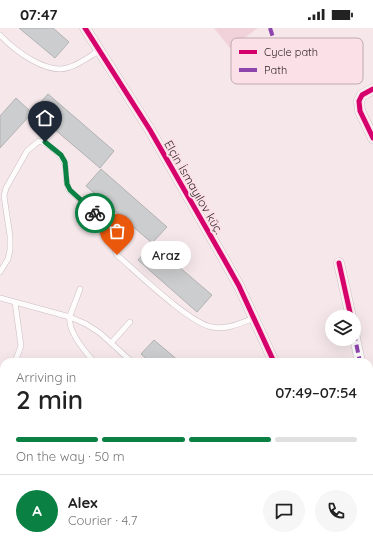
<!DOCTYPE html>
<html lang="en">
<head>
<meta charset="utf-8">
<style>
	:root { --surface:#fff; --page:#f6f6f6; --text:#222; --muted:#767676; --line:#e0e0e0; --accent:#0b8043 }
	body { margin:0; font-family:Quicksand,sans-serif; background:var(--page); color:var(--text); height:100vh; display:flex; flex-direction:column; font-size:15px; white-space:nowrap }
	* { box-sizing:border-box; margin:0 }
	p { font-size:13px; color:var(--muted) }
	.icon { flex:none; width:22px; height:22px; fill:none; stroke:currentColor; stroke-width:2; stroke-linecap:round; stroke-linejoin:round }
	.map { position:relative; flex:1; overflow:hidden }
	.panel { position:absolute; left:0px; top:330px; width:373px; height:196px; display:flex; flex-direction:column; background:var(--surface); border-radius:12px 12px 0 0; box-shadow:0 4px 16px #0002 }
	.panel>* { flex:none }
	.controls { position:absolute; left:325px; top:282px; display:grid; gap:8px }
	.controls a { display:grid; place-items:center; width:36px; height:36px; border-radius:50%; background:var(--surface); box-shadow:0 4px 16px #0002; font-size:20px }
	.pin { position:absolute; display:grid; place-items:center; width:34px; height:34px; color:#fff; margin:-41px -17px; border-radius:50% 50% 50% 0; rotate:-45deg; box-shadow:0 0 4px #0007 }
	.pin .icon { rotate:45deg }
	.courier { position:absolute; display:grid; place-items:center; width:40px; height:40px; margin:-20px; border:3px solid #0b8043; border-radius:50%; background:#fff; color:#222; box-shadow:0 1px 5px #0007 }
	.bubble { position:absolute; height:28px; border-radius:14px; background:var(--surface); box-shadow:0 4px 16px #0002; font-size:13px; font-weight:600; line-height:28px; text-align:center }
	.head em { font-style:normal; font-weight:600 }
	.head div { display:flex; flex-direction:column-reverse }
	.head { display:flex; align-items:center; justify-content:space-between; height:68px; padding:0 16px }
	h1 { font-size:26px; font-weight:600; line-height:30px }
	.bar { display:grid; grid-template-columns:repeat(4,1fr); gap:6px 4px; align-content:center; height:48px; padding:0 16px }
	.bar i { height:5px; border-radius:3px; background:var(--line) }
	.bar .current { background:var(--accent) }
	.bar p { grid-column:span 4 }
	.line { display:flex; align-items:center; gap:10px; padding:0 16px; border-top:1px solid var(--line) }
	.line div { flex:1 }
	.round { display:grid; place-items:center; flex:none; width:42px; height:42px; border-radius:21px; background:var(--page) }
	.status { display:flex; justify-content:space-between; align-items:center; height:28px; padding:0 20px; background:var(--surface); direction:ltr }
	.status svg { height:11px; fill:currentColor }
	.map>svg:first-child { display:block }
	.green { fill:#f2d2da }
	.building { fill:#cccdce; stroke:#b2b2b4 }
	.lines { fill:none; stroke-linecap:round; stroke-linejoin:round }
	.lane-casing { stroke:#cabec1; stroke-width:6 }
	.street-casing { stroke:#cabec1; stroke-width:11 }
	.lane { stroke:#fefbfc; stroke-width:5 }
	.street { stroke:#fefbfc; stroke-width:10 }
	.quiet { stroke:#8e44ad; stroke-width:4; stroke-dasharray:8 4; stroke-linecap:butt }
	.cycleway-casing { stroke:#fbe1e7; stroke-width:8 }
	.cycleway { stroke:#d6006c; stroke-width:5 }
	.done { stroke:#776a6d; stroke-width:4; stroke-dasharray:0 7.2 }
	.route { stroke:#0b8043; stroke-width:5 }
	.labels { text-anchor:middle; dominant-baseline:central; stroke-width:4; stroke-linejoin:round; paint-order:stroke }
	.street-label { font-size:12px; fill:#33272a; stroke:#fbe1e7 }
	.key { fill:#fbe1e7; stroke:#bfa9ae; stroke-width:1 }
	.key-label { font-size:11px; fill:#33272a }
</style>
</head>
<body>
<div class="status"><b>07:47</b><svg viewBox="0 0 49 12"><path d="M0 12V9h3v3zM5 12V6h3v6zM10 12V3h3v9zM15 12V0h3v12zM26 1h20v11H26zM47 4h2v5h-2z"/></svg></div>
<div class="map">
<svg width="373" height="526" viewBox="0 0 373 526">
	<rect width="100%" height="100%" fill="#f5e7ea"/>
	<path class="green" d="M 214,0 L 258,0 L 230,20 Z
		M 0,409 L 4,412 L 4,452 L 0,448 Z"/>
	<path class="building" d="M 19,0 L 53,0 L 69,14 L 55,30 Z
		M 48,66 L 114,123 L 100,140 L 33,83 Z
		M 16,70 L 32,85 L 0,120 L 0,88 Z
		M 101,141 L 167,199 L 152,215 L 86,158 Z
		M 152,216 L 212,267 L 197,284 L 138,232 Z
		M 154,312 L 180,334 L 150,334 L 141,326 Z"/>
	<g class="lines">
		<defs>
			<path id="lane" d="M 0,7 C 15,23 48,48 70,39 C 80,36 90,28 100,22
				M 0,244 L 8,231 L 10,222 L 10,208 L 4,168 L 6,160 L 27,123 L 39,113 C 45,114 48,117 53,121 C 74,139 61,143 69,162 L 112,200 C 115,210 112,217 117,227 C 137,244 190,296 212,299 C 227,302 241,295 254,290
				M 80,261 C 77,270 73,279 70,288 C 67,303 85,323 94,334
				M 0,270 L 70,289 L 86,296 L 100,305 L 132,334
				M 15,274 L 21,318 L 15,334
				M 111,315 L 130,294
				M 0,355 L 4,350
				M 0,403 L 4,406
				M 0,455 L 4,458
				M 0,517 L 4,520
				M 6,522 L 11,526
				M 144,522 L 148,526
				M 310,522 L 316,526"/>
			<path id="street" d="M 85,0 L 150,102 L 225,233 L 239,258 L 274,334
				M 373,61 L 362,67 L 359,73 L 360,83 L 373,110
				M 339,235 L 351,289
				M 354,305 L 360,334
				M 369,381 L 373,401
				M 340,526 L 340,522"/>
		</defs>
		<use href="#lane" class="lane-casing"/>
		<use href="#street" class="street-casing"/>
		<use href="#lane" class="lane"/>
		<use href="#street" class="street"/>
		<path class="quiet" d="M 270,0 L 276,19
			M 354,305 L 360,334
			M 369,381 L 373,401
			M 234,522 L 238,526"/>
		<defs>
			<path id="cycleway" d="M 85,0 L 150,102 L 225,233 L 239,258 L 274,334
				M 373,61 L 362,67 L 359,73 L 360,83 L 373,110
				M 339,235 L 351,289"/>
		</defs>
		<use href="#cycleway" class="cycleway-casing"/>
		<use href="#cycleway" class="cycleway"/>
	</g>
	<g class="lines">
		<path class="done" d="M 95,185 C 101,190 109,195 112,201 C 116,210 111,217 117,227"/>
		<path class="route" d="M 45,114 L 61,127 L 65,134 L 67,156 L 70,162 L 95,185"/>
	</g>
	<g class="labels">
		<g class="street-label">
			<text transform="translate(194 159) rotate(60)">Elçin İsmayılov küç.</text>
		</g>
	</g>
	<rect x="231" y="10" width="132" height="46" rx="6" class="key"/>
	<rect x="239" y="22" width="18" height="4" fill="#d6006c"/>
	<rect x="239" y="40" width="18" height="4" fill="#8e44ad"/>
	<g class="key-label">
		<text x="264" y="28">Cycle path</text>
		<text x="264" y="46">Path</text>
	</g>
</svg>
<div class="controls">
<a><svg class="icon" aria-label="layers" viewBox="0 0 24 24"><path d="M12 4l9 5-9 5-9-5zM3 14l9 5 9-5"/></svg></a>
</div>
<div class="pin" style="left:117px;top:227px;background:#ea580c"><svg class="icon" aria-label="bag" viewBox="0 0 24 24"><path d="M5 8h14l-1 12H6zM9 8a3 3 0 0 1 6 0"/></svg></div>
<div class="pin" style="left:45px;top:114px;background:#1f2937"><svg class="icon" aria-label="home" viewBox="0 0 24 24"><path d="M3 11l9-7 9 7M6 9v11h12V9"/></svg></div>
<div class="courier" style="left:95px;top:185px"><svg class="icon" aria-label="bike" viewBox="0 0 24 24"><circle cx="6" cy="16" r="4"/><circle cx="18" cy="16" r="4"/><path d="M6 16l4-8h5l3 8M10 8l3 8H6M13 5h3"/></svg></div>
<div class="bubble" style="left:141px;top:213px;width:50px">Araz</div>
<section class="panel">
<div class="head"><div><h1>2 min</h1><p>Arriving in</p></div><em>07:49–07:54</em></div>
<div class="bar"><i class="current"></i><i class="current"></i><i class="current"></i><i></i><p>On the way · 50 m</p></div>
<div class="line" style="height:72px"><b class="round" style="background:var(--accent);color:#fff">A</b><div><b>Alex</b><p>Courier · 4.7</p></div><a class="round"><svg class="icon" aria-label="chat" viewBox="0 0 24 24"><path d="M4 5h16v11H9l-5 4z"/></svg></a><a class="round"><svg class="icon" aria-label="phone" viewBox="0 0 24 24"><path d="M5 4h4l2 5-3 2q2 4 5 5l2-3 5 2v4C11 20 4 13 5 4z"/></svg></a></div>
</section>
</div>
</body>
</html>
